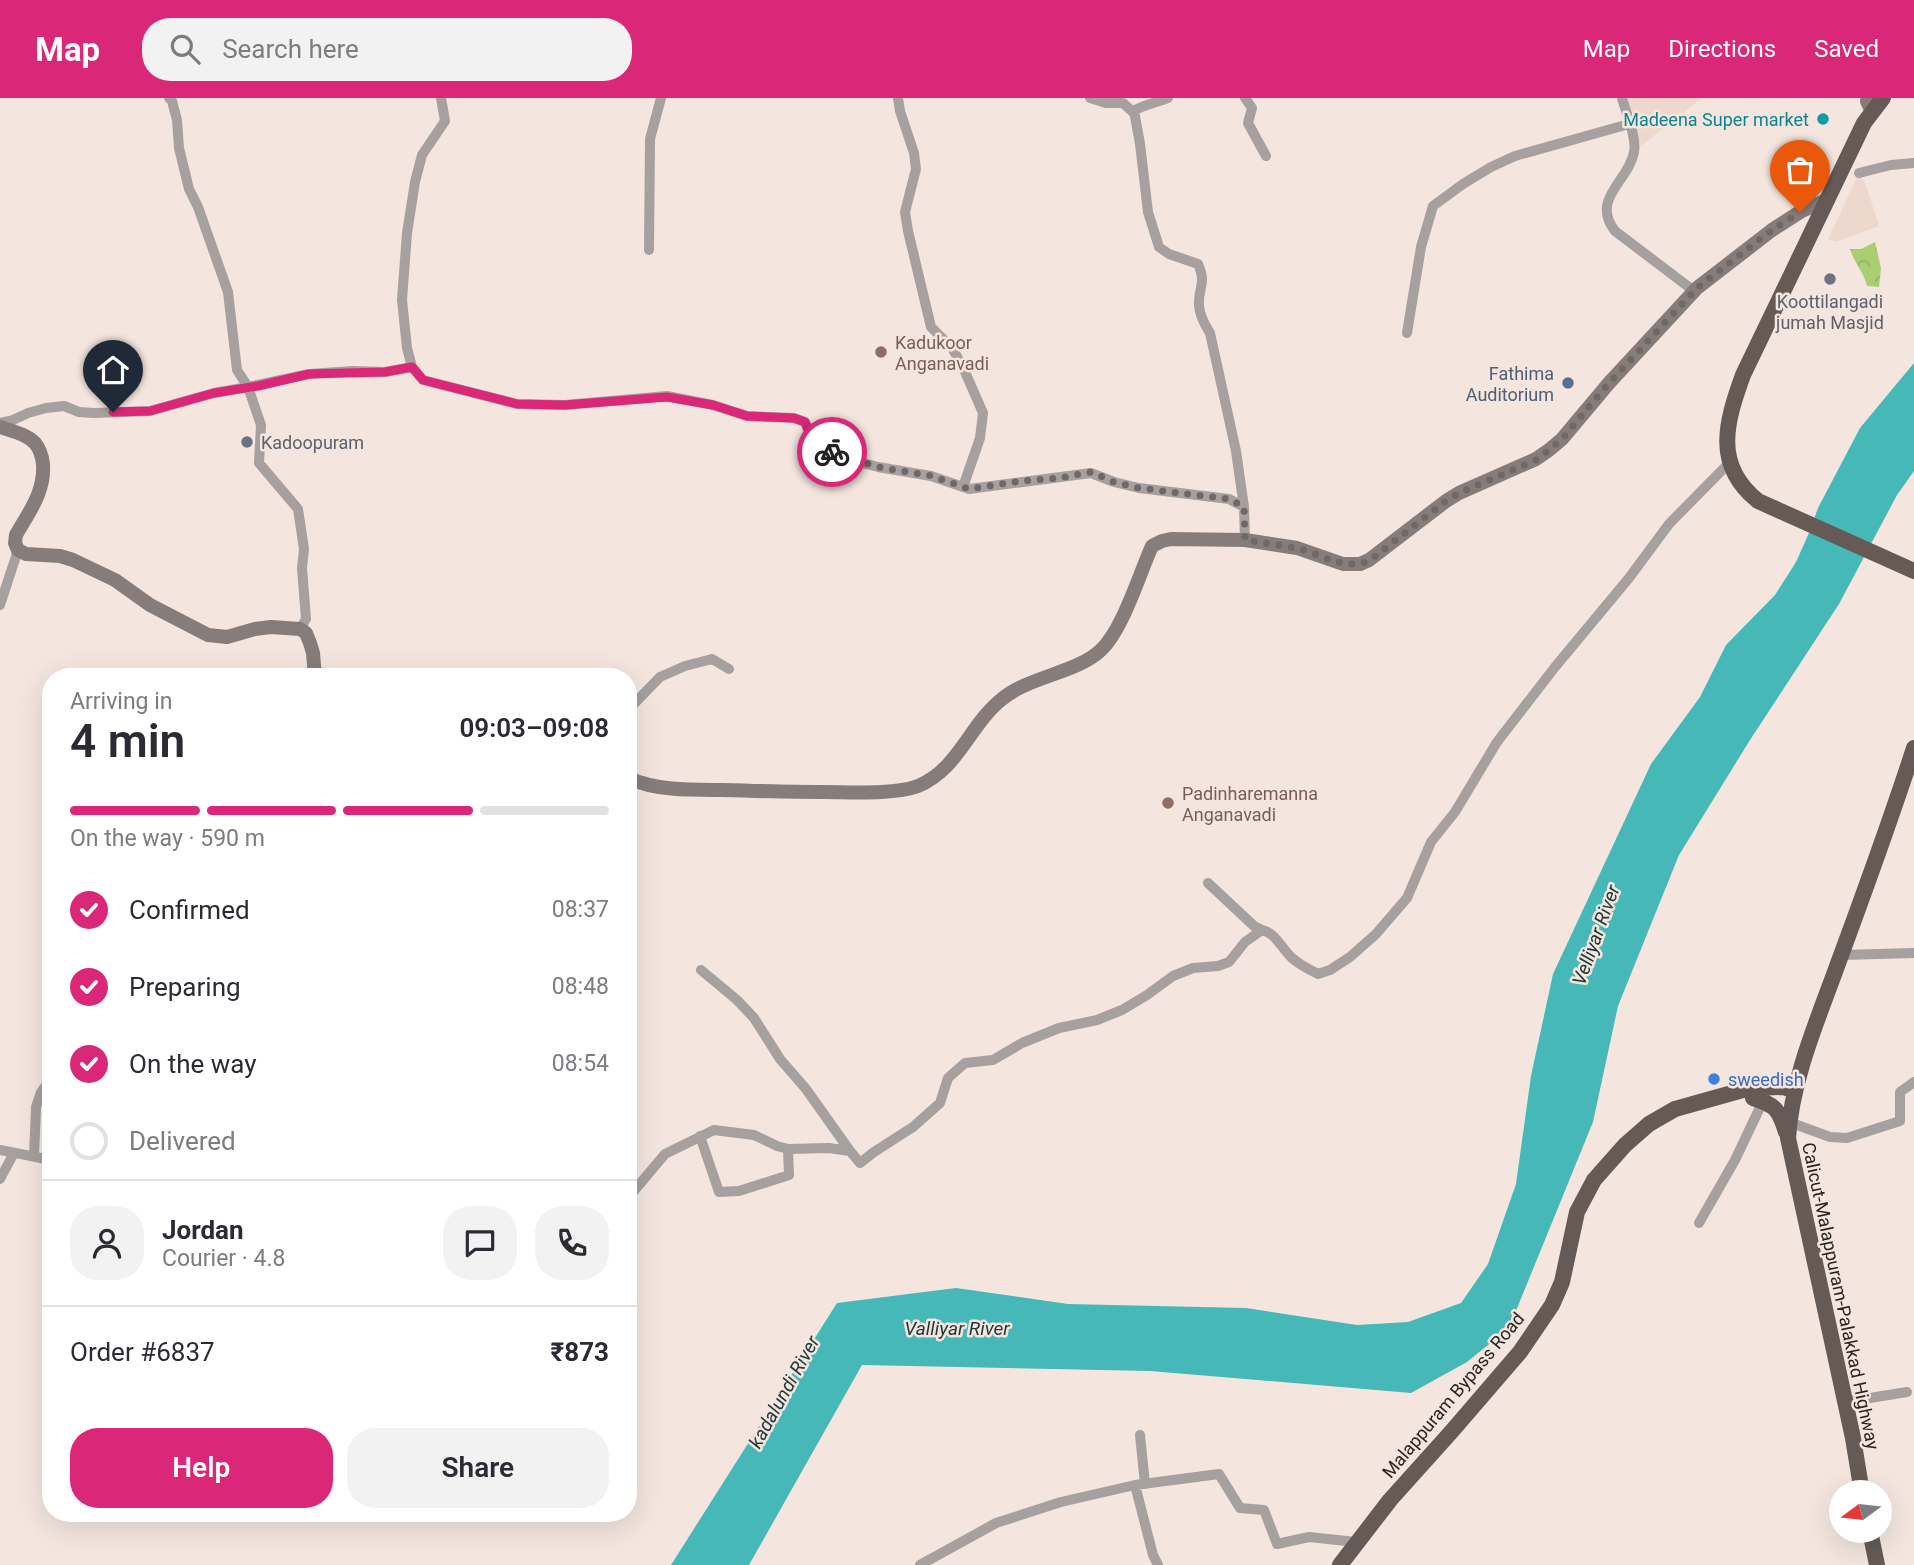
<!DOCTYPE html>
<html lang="en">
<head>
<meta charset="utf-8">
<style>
	:root { --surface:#fff; --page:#f2f2f3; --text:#2b2b33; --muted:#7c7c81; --line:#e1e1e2; --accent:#db2777 }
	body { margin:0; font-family:Roboto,sans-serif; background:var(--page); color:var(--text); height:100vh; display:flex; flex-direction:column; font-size:26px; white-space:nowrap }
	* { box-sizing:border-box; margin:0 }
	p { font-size:23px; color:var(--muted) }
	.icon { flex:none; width:38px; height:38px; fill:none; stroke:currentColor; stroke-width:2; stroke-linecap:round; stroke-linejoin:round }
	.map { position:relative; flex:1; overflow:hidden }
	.drawer { position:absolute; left:42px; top:570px; width:595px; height:854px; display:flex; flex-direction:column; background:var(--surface); border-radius:28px; box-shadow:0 7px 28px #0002 }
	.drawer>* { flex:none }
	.needle { width:46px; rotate:255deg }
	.buttons { position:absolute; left:1829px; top:1382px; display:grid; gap:14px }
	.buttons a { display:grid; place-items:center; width:63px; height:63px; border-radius:50%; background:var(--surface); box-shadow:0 7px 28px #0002; font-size:35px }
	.pin { position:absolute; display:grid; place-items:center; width:60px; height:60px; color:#fff; margin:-72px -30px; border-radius:50% 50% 50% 0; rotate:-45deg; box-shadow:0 0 7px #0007 }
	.pin .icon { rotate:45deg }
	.courier { position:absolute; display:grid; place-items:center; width:70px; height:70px; margin:-35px; border:5px solid #db2777; border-radius:50%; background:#fff; color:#222; box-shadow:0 2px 9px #0007 }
	.overview em { font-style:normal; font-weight:600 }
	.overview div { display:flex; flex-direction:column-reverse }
	.overview { display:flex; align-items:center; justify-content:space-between; height:119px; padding:0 28px }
	h1 { font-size:46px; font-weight:600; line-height:52px }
	.bar { display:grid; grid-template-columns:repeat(4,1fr); gap:10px 7px; align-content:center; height:84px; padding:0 28px }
	.bar i { height:9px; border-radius:5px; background:var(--line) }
	.bar .active { background:var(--accent) }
	.bar p { grid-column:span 4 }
	.line { display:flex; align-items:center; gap:18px; padding:0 28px; border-top:2px solid var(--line) }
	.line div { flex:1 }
	.round { display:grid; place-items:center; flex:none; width:74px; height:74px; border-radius:28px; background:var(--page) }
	ol { padding:0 28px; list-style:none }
	li { display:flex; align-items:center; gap:21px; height:77px }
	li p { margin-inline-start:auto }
	li .icon { padding:7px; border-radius:50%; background:var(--accent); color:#fff; stroke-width:4 }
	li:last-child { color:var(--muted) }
	li i { width:38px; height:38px; border:4px solid var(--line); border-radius:50% }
	.cta { display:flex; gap:14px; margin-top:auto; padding:14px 28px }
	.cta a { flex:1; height:80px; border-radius:28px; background:var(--accent); color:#fff; font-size:28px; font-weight:600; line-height:80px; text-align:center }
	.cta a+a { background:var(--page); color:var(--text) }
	header { display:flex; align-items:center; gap:42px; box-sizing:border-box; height:98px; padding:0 35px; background:var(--accent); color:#fff }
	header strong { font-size:33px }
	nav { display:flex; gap:38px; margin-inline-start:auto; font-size:24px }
	.search { width:490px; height:63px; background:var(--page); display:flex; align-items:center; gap:18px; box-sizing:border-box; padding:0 24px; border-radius:28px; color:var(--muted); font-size:26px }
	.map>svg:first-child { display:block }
	.built { fill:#eed8ce }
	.park { fill:url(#park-crowns) }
	.water { fill:#46b8b8 }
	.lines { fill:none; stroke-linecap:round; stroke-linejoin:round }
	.minor { stroke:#a6a09e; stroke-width:10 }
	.secondary { stroke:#867d7a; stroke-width:14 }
	.trunk { stroke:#655a56; stroke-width:16 }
	.done { stroke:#706864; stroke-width:7; stroke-dasharray:0 12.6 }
	.route { stroke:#db2777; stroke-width:9 }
	.culture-dot { fill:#0f9aa8; stroke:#f4e6df; stroke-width:2.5 }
	.worship-dot { fill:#6b7280; stroke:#f4e6df; stroke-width:2.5 }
	.education-dot { fill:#8d6e63; stroke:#f4e6df; stroke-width:2.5 }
	.service-dot { fill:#5c6f8a; stroke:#f4e6df; stroke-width:2.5 }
	.shop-dot { fill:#3f7fe0; stroke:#f4e6df; stroke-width:2.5 }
	.labels { text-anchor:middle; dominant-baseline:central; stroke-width:5; stroke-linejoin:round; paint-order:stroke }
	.culture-label { font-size:18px; fill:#0d838f; stroke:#f4e6df; text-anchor:end }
	.worship-label { font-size:18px; fill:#5b616d; stroke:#f4e6df }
	.education-label { font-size:18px; fill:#785e54; stroke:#f4e6df; text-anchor:start }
	.service-label { font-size:18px; fill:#4e5e75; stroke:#f4e6df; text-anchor:end }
	.shop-label { font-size:18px; fill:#366cbe; stroke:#f4e6df; text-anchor:start }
	.street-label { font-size:18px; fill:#292422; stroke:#f4e6df }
	.water-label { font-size:19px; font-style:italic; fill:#203939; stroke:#f4e6df }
</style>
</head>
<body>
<header>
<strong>Map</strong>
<div class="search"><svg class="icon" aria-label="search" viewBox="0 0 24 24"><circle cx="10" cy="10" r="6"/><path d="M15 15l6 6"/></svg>Search here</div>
<nav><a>Map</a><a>Directions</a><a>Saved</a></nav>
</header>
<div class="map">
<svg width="1914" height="1467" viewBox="0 0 1914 1467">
	<defs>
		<pattern id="park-crowns" width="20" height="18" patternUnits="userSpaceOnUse" patternTransform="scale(1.75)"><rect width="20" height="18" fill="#acce73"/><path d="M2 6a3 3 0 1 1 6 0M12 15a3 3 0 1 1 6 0" fill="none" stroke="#94b163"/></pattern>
	</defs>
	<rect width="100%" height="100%" fill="#f4e6df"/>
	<path class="built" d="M 1625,0 L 1702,0 L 1641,48 Z
		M 1859,75 L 1866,87 L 1879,128 L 1836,144 L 1828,141 Z"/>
	<path class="park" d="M 1875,144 L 1881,170 L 1879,189 L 1867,188 C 1864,174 1854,165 1850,151 L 1861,151 Z"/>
	<path class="water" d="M 1914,265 L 1914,373 L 1897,397 L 1839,506 L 1750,642 L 1679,757 L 1618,908 L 1593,1024 L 1509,1230 L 1467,1264 L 1411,1295 L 1150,1273 L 862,1267 L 749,1467 L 671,1467 L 837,1205 L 956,1190 L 1068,1206 L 1246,1210 L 1357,1227 L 1408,1224 L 1461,1205 L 1488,1166 L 1516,1086 L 1531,978 L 1553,876 L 1651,666 L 1700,599 L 1726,547 L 1775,497 L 1796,464 L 1809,435 L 1818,410 L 1860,330 Z"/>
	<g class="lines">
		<path class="minor" d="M 441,0 L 445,23 L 422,57 L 415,84 L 407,135 L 402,202 L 407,250 L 412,269 L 423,282 L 517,306 L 565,307 L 667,298 L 713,307 L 747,318 L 794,320 L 805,324 L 814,346 L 848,361 L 878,369 L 931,378 L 969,391 L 1091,375 L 1114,384 L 1139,390 L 1229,401 L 1244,409 L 1245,442
			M 898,0 L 900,13 L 914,55 L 916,71 L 905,114 L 908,133 L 931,229 L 952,250 L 962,267 L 983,315 L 980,340 L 963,389
			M 1090,0 L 1106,5 L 1123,5 L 1134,15
			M 1168,0 C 1157,5 1144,6 1134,13 L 1140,46 L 1148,114 L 1159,149 L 1169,156 L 1198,166 C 1207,187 1198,188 1199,207 C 1199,217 1205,227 1210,235 L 1236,353 L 1244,409
			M 1245,0 L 1252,10 L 1248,25 L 1266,58
			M 1622,0 C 1626,15 1637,40 1634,54 C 1629,83 1590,101 1615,133 L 1694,193
			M 1859,75 L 1891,67 L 1914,65
			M 649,152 L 650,41 L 661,0
			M 1407,235 L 1421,149 L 1433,108 L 1463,86 L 1491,69 L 1515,58 L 1629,26
			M 0,325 L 13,322 L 28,315 L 46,310 L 64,308 L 79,314 L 94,315 L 150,313 L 214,295 L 248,289 L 237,272 L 228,194 L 198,109 L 189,91 L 179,50 L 177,22 L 172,3 L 169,0
			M 0,507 L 18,452
			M 300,531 L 306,521 L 302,470 L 304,451 L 298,411 L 259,365 L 261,327 L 248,289 L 309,276 L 353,273 L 385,274 L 412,269
			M 628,612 L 660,579 L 685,568 L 712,561 L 729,571
			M 1208,785 L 1254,828 L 1262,832
			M 1842,857 L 1914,855
			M 701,872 L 737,902 L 754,920 L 780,961 L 806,991 L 850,1053
			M 1789,1024 L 1830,1039 L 1847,1040 L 1900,1023 L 1900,994 L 1914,984
			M 700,1038 L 719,1094 L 739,1093 L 789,1077 L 788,1051
			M 0,1052 L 51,1062
			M 34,1058 L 36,1009 L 41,994 L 51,981
			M 0,1081 L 14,1055
			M 628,1100 L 665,1056 L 714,1032 L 754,1037 L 777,1048 L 788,1051 L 829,1050 L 850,1053 L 860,1065 L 874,1054 L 913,1029 L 940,1005 L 948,980 L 965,965 L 993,962 L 1022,945 L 1059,930 L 1097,922 L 1122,912 L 1147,897 L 1173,878 L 1193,870 L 1218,868 L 1229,864 L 1245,844 L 1262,832 C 1276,835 1281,850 1292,860 C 1300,867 1308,871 1318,876 L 1330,872 L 1350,859 L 1376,836 L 1407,800 L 1431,744 L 1455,714 L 1497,644 L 1555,569 L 1629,480 L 1669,426 L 1730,364
			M 1699,1125 L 1735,1062 L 1763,1003
			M 1845,1304 L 1907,1294
			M 1140,1337 L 1145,1386
			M 1135,1387 L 1153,1457 L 1158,1467
			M 920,1467 L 996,1425 L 1061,1404 L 1135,1387 L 1219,1376 L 1240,1410 L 1264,1412 L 1277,1446 L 1309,1439 L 1356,1444"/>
		<path class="secondary" d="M 1869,0 L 1867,3 L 1872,14
			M 0,329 C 12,333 26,336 35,345 C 40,351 42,358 43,366 C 45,394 29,414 16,437 L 15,445 L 18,452 L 26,456 L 60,458 L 73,462 L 115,482 L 150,507 L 208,537 L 227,539 L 255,531 L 271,529 L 300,531 L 306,535 L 310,545 L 313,555 L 315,579
			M 628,680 C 657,693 692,692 722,692 C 756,693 790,694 823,694 C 850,694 894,697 918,688 C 958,672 970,626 1002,601 C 1030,578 1077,575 1101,552 C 1123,531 1139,477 1152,448 L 1162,443 L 1171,441 L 1245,442 L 1297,450 L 1343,466 L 1360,466 L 1369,462 L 1446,403 L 1459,395 L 1536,361 L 1549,352 L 1562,341 L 1609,285 L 1697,190 L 1772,132 L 1800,114 L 1828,101"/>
		<path class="trunk" d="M 1883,0 L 1864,25 L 1743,277 C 1726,324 1713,367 1758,403 L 1914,473
			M 1753,1000 C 1776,1007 1779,1012 1786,1034
			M 1862,1395 L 1853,1340 L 1788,1040 C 1792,981 1816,926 1836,871 C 1863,798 1890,724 1914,650
			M 1870,1433 L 1877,1467
			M 1340,1467 L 1390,1402 L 1452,1333 L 1520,1254 L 1552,1207 L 1562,1184 L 1577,1114 L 1594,1082 L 1625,1047 L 1649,1026 L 1675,1011 L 1750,990 L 1783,989 L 1795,993"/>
	</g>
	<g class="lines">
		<path class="done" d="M 832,354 L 878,369 L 932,378 L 969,391 L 1021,383 L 1060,380 L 1091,374 L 1114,384 L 1139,390 L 1229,401 L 1244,409 L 1245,442 C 1262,445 1278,446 1295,450 C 1321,455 1342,473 1369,463 L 1446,403 L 1459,395 L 1536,362 L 1549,352 L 1562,341 L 1609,285 L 1697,190 L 1772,132 L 1800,114"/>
		<path class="route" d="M 113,314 L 150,313 L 214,295 L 258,288 L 309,276 L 385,274 L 412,269 L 423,282 L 517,306 L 565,307 L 667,299 L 713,307 L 747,318 L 794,320 L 805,324 L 814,346 L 832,354"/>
	</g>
	<circle class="culture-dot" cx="1823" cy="21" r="7"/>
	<g class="worship-dot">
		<circle cx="1830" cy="181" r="7"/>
		<circle cx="247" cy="344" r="7"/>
	</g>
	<g class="education-dot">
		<circle cx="881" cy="254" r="7"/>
		<circle cx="1168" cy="705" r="7"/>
	</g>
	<circle class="service-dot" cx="1568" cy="285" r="7"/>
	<circle class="shop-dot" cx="1714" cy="981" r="7"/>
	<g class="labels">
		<g class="culture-label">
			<text x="1809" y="21">Madeena Super market</text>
		</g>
		<g class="worship-label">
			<text x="1830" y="203">Koottilangadi<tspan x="1830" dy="21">jumah Masjid</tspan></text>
			<text x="261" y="344" text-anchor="start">Kadoopuram</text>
		</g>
		<g class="education-label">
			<text x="895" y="244">Kadukoor<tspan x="895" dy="21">Anganavadi</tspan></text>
			<text x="1182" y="695">Padinharemanna<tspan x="1182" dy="21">Anganavadi</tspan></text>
		</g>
		<g class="service-label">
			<text x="1554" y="275">Fathima<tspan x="1554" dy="21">Auditorium</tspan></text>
		</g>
		<g class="shop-label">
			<text x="1728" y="981">sweedish</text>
		</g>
		<g class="street-label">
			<text transform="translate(1841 1198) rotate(78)">Calicut-Malappuram-Palakkad Highway</text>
			<text transform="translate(1453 1297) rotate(-50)">Malappuram Bypass Road</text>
		</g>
		<g class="water-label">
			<text transform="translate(1596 837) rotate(-70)">Velliyar River</text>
			<text x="957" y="1230">Valliyar River</text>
			<text transform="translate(784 1294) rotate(-61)">kadalundi River</text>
		</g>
	</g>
</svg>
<div class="buttons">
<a><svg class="needle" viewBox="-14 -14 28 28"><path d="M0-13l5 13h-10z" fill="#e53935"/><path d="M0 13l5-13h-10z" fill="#7c7c81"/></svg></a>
</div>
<div class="pin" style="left:1800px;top:114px;background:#ea580c"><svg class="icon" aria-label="bag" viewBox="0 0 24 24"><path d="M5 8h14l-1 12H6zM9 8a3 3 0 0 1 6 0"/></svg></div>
<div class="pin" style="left:113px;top:314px;background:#1f2937"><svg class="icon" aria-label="home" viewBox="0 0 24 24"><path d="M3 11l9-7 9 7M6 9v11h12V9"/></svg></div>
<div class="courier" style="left:832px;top:354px"><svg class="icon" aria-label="bike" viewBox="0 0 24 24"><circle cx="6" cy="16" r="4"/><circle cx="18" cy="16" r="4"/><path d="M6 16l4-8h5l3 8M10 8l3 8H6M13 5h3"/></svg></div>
<section class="drawer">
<div class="overview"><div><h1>4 min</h1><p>Arriving in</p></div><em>09:03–09:08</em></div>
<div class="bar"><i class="active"></i><i class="active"></i><i class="active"></i><i></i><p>On the way · 590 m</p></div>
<ol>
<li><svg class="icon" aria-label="check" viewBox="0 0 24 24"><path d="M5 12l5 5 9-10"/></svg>Confirmed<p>08:37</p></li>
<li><svg class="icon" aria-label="check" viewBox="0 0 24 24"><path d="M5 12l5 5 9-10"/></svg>Preparing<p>08:48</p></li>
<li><svg class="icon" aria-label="check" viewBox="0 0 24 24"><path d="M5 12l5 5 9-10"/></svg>On the way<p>08:54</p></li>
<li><i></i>Delivered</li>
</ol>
<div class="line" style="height:126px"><a class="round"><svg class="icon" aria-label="person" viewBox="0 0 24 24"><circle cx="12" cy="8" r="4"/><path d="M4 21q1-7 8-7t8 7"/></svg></a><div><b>Jordan</b><p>Courier · 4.8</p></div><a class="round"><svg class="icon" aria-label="chat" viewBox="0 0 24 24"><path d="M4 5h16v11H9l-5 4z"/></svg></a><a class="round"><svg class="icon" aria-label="phone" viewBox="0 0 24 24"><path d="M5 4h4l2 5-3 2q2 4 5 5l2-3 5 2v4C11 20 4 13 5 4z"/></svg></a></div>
<div class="line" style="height:91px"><div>Order #6837</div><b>₹873</b></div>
<div class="cta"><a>Help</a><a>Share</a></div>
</section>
</div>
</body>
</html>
